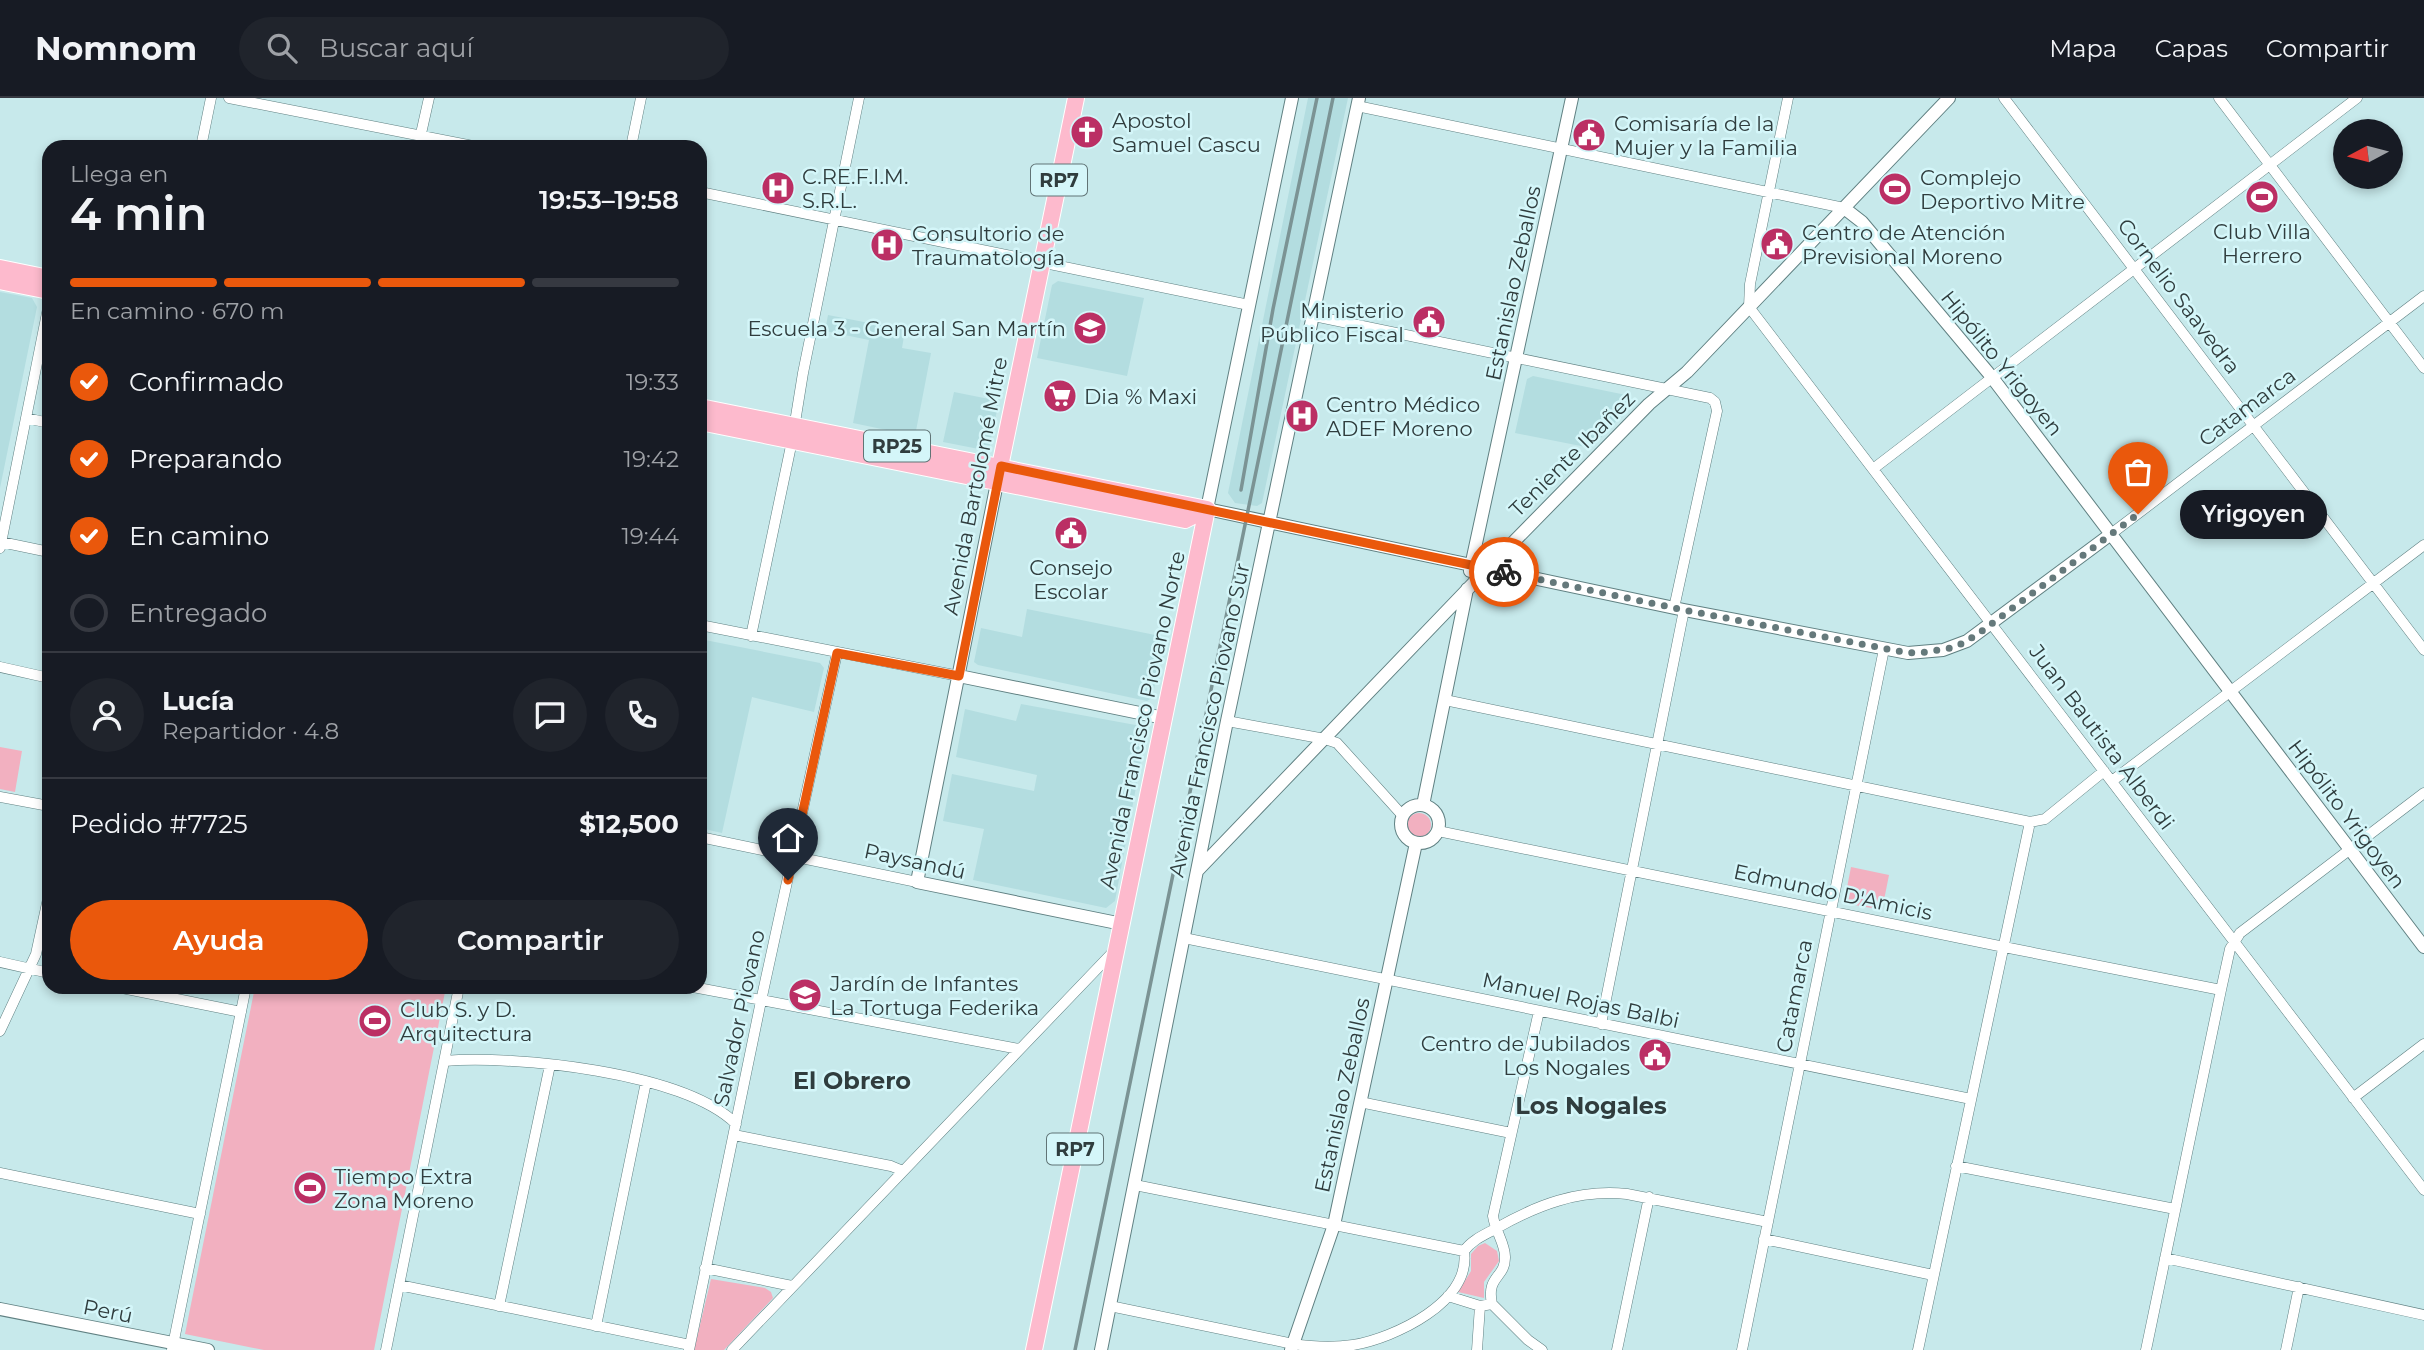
<!DOCTYPE html>
<html lang="es">
<head>
<meta charset="utf-8">
<style>
	:root { --surface:#171b24; --page:#20242c; --text:#f1f3f6; --muted:#9ea1a6; --line:#363941; --accent:#ea580c }
	body { margin:0; font-family:Montserrat,sans-serif; background:var(--page); color:var(--text); height:100vh; display:flex; flex-direction:column; font-size:26px; white-space:nowrap }
	* { box-sizing:border-box; margin:0 }
	p { font-size:23px; color:var(--muted) }
	.icon { flex:none; width:38px; height:38px; fill:none; stroke:currentColor; stroke-width:2; stroke-linecap:round; stroke-linejoin:round }
	.map { position:relative; flex:1; overflow:hidden }
	.panel { position:absolute; left:42px; top:42px; width:665px; height:854px; display:flex; flex-direction:column; background:var(--surface); border-radius:21px; box-shadow:0 4px 10px #0003 }
	.panel>* { flex:none }
	.needle { width:46px; rotate:263deg }
	.controls { position:absolute; left:2333px; top:21px; display:grid; gap:14px }
	.controls a { display:grid; place-items:center; width:70px; height:70px; border-radius:50%; background:var(--surface); box-shadow:0 4px 10px #0003; font-size:35px }
	.pin { position:absolute; display:grid; place-items:center; width:60px; height:60px; color:#fff; margin:-72px -30px; border-radius:50% 50% 50% 0; rotate:-45deg; box-shadow:0 0 7px #0007 }
	.pin .icon { rotate:45deg }
	.courier { position:absolute; display:grid; place-items:center; width:70px; height:70px; margin:-35px; border:5px solid #ea580c; border-radius:50%; background:#fff; color:#222; box-shadow:0 2px 9px #0007 }
	.bubble { position:absolute; height:49px; border-radius:24px; background:var(--surface); box-shadow:0 4px 10px #0003; font-size:23px; font-weight:600; line-height:49px; text-align:center }
	.headline em { font-style:normal; font-weight:600 }
	.headline div { display:flex; flex-direction:column-reverse }
	.headline { display:flex; align-items:center; justify-content:space-between; height:119px; padding:0 28px }
	h1 { font-size:46px; font-weight:600; line-height:52px }
	.bar { display:grid; grid-template-columns:repeat(4,1fr); gap:10px 7px; align-content:center; height:84px; padding:0 28px }
	.bar i { height:9px; border-radius:5px; background:var(--line) }
	.bar .on { background:var(--accent) }
	.bar p { grid-column:span 4 }
	.line { display:flex; align-items:center; gap:18px; padding:0 28px; border-top:2px solid var(--line) }
	.line div { flex:1 }
	.round { display:grid; place-items:center; flex:none; width:74px; height:74px; border-radius:37px; background:var(--page) }
	ol { padding:0 28px; list-style:none }
	li { display:flex; align-items:center; gap:21px; height:77px }
	li p { margin-inline-start:auto }
	li .icon { padding:7px; border-radius:50%; background:var(--accent); color:#fff; stroke-width:4 }
	li:last-child { color:var(--muted) }
	li i { width:38px; height:38px; border:4px solid var(--line); border-radius:50% }
	.primary-button { display:flex; gap:14px; margin-top:auto; padding:14px 28px }
	.primary-button a { flex:1; height:80px; border-radius:42px; background:var(--accent); color:#fff; font-size:28px; font-weight:600; line-height:80px; text-align:center }
	.primary-button a+a { background:var(--page); color:var(--text) }
	header { display:flex; align-items:center; gap:42px; box-sizing:border-box; height:98px; padding:0 35px; background:var(--surface); border-bottom:2px solid var(--line) }
	header strong { font-size:33px }
	nav { display:flex; gap:38px; margin-inline-start:auto; font-size:24px }
	.search { width:490px; height:63px; background:var(--page); display:flex; align-items:center; gap:18px; box-sizing:border-box; padding:0 24px; border-radius:38px; color:var(--muted); font-size:26px }
	.map>svg:first-child { display:block }
	.built { fill:#b3dde0 }
	.green { fill:#f2b0c0 }
	.lines { fill:none; stroke-linecap:round; stroke-linejoin:round }
	.minor-casing { stroke:#608082; stroke-width:11 }
	.tertiary-casing { stroke:#608082; stroke-width:14 }
	.primary-casing { stroke:#fff; stroke-width:18 }
	.minor { stroke:#fff; stroke-width:10 }
	.tertiary { stroke:#fff; stroke-width:12 }
	.primary { stroke:#fdbacd; stroke-width:16 }
	.rail { stroke:#7b9394; stroke-width:3.5 }
	.done { stroke:#65797b; stroke-width:7; stroke-dasharray:0 12.6 }
	.route { stroke:#ea580c; stroke-width:9 }
	.labels { text-anchor:middle; dominant-baseline:central; stroke-width:5; stroke-linejoin:round; paint-order:stroke }
	.shield { fill:#d4f6f9; stroke:#617476; stroke-width:2 }
	.shield-label { font-size:19px; font-weight:bold; fill:#303d3e }
	.poi-label { font-size:21px; fill:#303d3e; stroke:#d4f6f9; text-anchor:start }
	.street-label { font-size:21px; fill:#303d3e; stroke:#d4f6f9 }
	.quarter-label { font-size:24px; font-weight:bold; fill:#303d3e; stroke:#d4f6f9 }
</style>
</head>
<body>
<header>
<strong>Nomnom</strong>
<div class="search"><svg class="icon" aria-label="search" viewBox="0 0 24 24"><circle cx="10" cy="10" r="6"/><path d="M15 15l6 6"/></svg>Buscar aquí</div>
<nav><a>Mapa</a><a>Capas</a><a>Compartir</a></nav>
</header>
<div class="map">
<svg width="2424" height="1252" viewBox="0 0 2424 1252">
	<rect width="100%" height="100%" fill="#c7e9eb"/>
	<path class="built" d="M 1308,0 L 1348,0 L 1262,405 L 1257,408 L 1235,405 L 1228,395 Z
		M 1058,183 L 1144,200 L 1127,278 L 1037,260 L 1052,187 Z
		M 0,194 L 32,200 L 37,209 L 0,390 Z
		M 828,217 L 905,232 L 902,250 L 931,255 L 915,338 L 853,325 L 869,242 L 825,233 Z
		M 1533,278 L 1631,298 L 1633,305 L 1591,350 L 1515,335 L 1527,281 Z
		M 954,294 L 999,303 L 989,350 L 984,352 L 943,344 Z
		M 1027,511 L 1165,539 L 1152,600 L 1147,603 L 978,567 L 974,564 L 981,530 L 1022,539 Z
		M 700,541 L 820,565 L 824,570 L 814,614 L 752,599 L 722,735 L 700,730 Z
		M 1021,606 L 1141,628 L 1146,635 L 1115,803 L 1106,810 L 973,782 L 984,731 L 943,723 L 952,676 L 1034,693 L 1037,677 L 956,659 L 965,611 L 1016,623 Z"/>
	<path class="green" d="M 0,649 L 22,653 L 15,694 L 0,691 Z
		M1407 727a12 12 0 1 1 24 0a12 12 0 1 1-24 0Z
		M 1851,769 L 1889,777 L 1882,812 L 1844,805 Z
		M 255,889 L 446,889 L 374,1252 L 264,1252 L 185,1236 Z
		M 1485,1145 L 1497,1153 L 1499,1163 L 1484,1184 L 1484,1200 L 1458,1194 L 1471,1173 L 1471,1156 L 1478,1148 Z
		M 711,1181 L 765,1190 L 771,1194 L 773,1200 L 724,1252 L 694,1252 Z"/>
	<g class="lines">
		<defs>
			<path id="minor" d="M 229,0 L 478,49
				M 1788,0 L 1750,186 L 1749,209 L 2424,1092
				M 2004,0 L 2424,552
				M 2219,0 L 2424,270
				M 1357,8 L 1844,110
				M 201,49 L 211,0
				M 418,49 L 429,0
				M 631,49 L 641,0
				M 700,94 L 1249,207
				M 1314,218 L 1710,300 L 1715,304 L 1717,313 L 1674,510
				M 26,320 L 49,325
				M 1873,371 L 2357,0
				M 2111,436 L 2424,198
				M 1,444 L 49,454
				M 0,450 L 49,205
				M 700,527 L 959,578
				M 751,538 L 792,343 L 803,275 L 859,0
				M 0,569 L 49,580
				M 1445,602 L 2030,724 L 2045,721 L 2104,673
				M 1227,623 L 1325,641 L 1337,645 L 1403,718
				M 2112,683 L 2424,447
				M 0,699 L 49,708
				M 1438,733 L 2004,849 L 2221,892
				M 700,739 L 917,784
				M 1184,840 L 1971,1001
				M 0,864 L 49,875
				M 117,889 L 241,914
				M 693,889 L 1019,951
				M 1601,926 L 1684,512
				M 0,933 L 36,856 L 49,796
				M 444,963 C 515,957 684,974 736,1026
				M 2353,1000 L 2424,946
				M 1360,1004 L 1511,1035
				M 734,1037 L 891,1068 L 903,1073
				M 1956,1068 L 2175,1111
				M 0,1075 L 200,1116
				M 1135,1087 L 1464,1153
				M 1764,1141 L 1933,1177
				M 1464,1153 C 1472,1142 1484,1137 1495,1131 C 1537,1107 1578,1091 1627,1096 L 1768,1124
				M 2165,1160 L 2424,1217
				M 705,1170 L 792,1188
				M 399,1187 L 690,1247
				M 1448,1198 L 1480,1208 L 1492,1206 L 1528,1242 L 1542,1252
				M 1492,1206 C 1486,1178 1505,1180 1505,1160 C 1506,1147 1495,1133 1493,1118 L 1539,913
				M 499,1208 L 550,967
				M 1110,1208 L 1293,1246 C 1313,1249 1333,1250 1353,1247 C 1394,1240 1472,1204 1464,1153
				M 596,1228 L 646,984
				M 172,1252 L 246,889
				M 386,1252 L 459,889
				M 689,1252 L 761,903 L 837,555
				M 732,1252 L 1114,853
				M 1477,1252 L 1480,1208
				M 1617,1252 L 1649,1099
				M 1742,1252 L 1884,551
				M 1918,1252 L 2030,724
				M 2146,1252 L 2221,892 L 2230,851 L 2240,835 L 2424,695
				M 2286,1252 L 2299,1189"/>
			<path id="tertiary" d="M 1292,0 L 1207,411 L 1684,512 L 1908,555 L 1943,552 L 1967,543 L 2111,436
				M 1844,110 L 1862,124 L 1991,278 L 2424,849
				M 997,385 L 917,784 L 1122,826
				M 1470,473 L 1572,0
				M 959,578 L 1164,620
				M 1423,707 L 1467,491
				M1401 726a19 19 0 1 1 38 0a19 19 0 1 1-38 0Z
				M 1198,772 L 1487,471 L 1649,306 L 1687,274 L 1949,0
				M 0,1211 L 208,1252
				M 1101,1252 L 1227,623 L 1359,0
				M 1291,1252 L 1334,1127 L 1416,745"/>
			<path id="primary" d="M 0,170 L 49,180
				M 0,183 L 49,193
				M 700,309 L 1207,411
				M 700,324 L 1185,422 L 1207,411
				M 998,378 L 1076,0
				M 1034,1252 L 1207,411"/>
		</defs>
		<use href="#minor" class="minor-casing"/>
		<use href="#tertiary" class="tertiary-casing"/>
		<use href="#primary" class="primary-casing"/>
		<use href="#minor" class="minor"/>
		<use href="#tertiary" class="tertiary"/>
		<use href="#primary" class="primary"/>
		<path class="rail" d="M 1241,392 L 1273,211 L 1317,0
			M 1075,1252 L 1333,0"/>
	</g>
	<g class="lines">
		<path class="done" d="M 1504,474 L 1684,512 L 1908,555 L 1927,554 L 1956,549 L 1978,536 L 2138,416"/>
		<path class="route" d="M 788,782 L 837,555 L 959,578 L 1001,368 L 1504,474"/>
	</g>
	<defs>
		<symbol id="church-disc" viewBox="-11 -11 22 22"><circle r="9.5" fill="#bb2f64" stroke="#d4f6f9"/><path d="M-1.2-6h2.4v3.5h3.3v2.4h-3.3V6h-2.4V-.1h-3.3v-2.4h3.3Z" fill="#fff"/></symbol>
		<symbol id="civic-disc" viewBox="-11 -11 22 22"><circle r="9.5" fill="#bb2f64" stroke="#d4f6f9"/><path d="M-.6-6.5H3V-4.5H.6V-3L4-1V1h2V6H-6V1h2V-1L-.6-3ZM-1.2 2.5V6h2.4V2.5Z" fill="#fff"/></symbol>
		<symbol id="hospital-disc" viewBox="-11 -11 22 22"><circle r="9.5" fill="#bb2f64" stroke="#d4f6f9"/><path d="M-5-5h3v3.5h4V-5h3V5h-3V1.5h-4V5h-3Z" fill="#fff"/></symbol>
		<symbol id="stadium-disc" viewBox="-11 -11 22 22"><circle r="9.5" fill="#bb2f64" stroke="#d4f6f9"/><path d="M0-5a6.5 5 0 1 0 0 10a6.5 5 0 1 0 0-10ZM-3.5-1.8h7v3.6h-7Z" fill="#fff"/></symbol>
		<symbol id="school-disc" viewBox="-11 -11 22 22"><circle r="9.5" fill="#bb2f64" stroke="#d4f6f9"/><path d="M0-5L7-2L0 1L-7-2ZM-4 1L0 2.5L4 1V4Q0 6-4 4Z" fill="#fff"/></symbol>
		<symbol id="supermarket-disc" viewBox="-11 -11 22 22"><circle r="9.5" fill="#bb2f64" stroke="#d4f6f9"/><path d="M-6-5.5h2.5l.6 2H6L4.5 2H-2.5L-4.4-4H-6ZM-1.5 3.2a1.3 1.3 0 1 0 .1 0ZM3 3.2a1.3 1.3 0 1 0 .1 0Z" fill="#fff"/></symbol>
	</defs>
	<g fill-rule="evenodd">
		<use href="#church-disc" x="1068" y="15" width="38" height="38"/>
		<use href="#civic-disc" x="1570" y="18" width="38" height="38"/>
		<use href="#hospital-disc" x="759" y="71" width="38" height="38"/>
		<use href="#stadium-disc" x="1876" y="72" width="38" height="38"/>
		<use href="#stadium-disc" x="2243" y="80" width="38" height="38"/>
		<use href="#civic-disc" x="1758" y="127" width="38" height="38"/>
		<use href="#hospital-disc" x="868" y="128" width="38" height="38"/>
		<use href="#civic-disc" x="1410" y="205" width="38" height="38"/>
		<use href="#school-disc" x="1071" y="211" width="38" height="38"/>
		<use href="#supermarket-disc" x="1041" y="279" width="38" height="38"/>
		<use href="#hospital-disc" x="1283" y="299" width="38" height="38"/>
		<use href="#civic-disc" x="1052" y="416" width="38" height="38"/>
		<use href="#school-disc" x="786" y="878" width="38" height="38"/>
		<use href="#stadium-disc" x="356" y="904" width="38" height="38"/>
		<use href="#civic-disc" x="1636" y="938" width="38" height="38"/>
		<use href="#stadium-disc" x="291" y="1071" width="38" height="38"/>
	</g>
	<g class="labels">
		<g class="shield">
			<rect x="1031" y="66.5" width="56" height="31" rx="5"/>
			<rect x="864" y="332.5" width="66" height="31" rx="5"/>
			<rect x="1047" y="1035.5" width="56" height="31" rx="5"/>
		</g>
		<g class="shield-label">
			<text x="1059" y="82">RP7</text>
			<text x="897" y="348">RP25</text>
			<text x="1075" y="1051">RP7</text>
		</g>
		<g class="poi-label">
			<text x="1112" y="22">Apostol<tspan x="1112" dy="24">Samuel Cascu</tspan></text>
			<text x="1614" y="25">Comisaría de la<tspan x="1614" dy="24">Mujer y la Familia</tspan></text>
			<text x="802" y="78">C.RE.F.I.M.<tspan x="802" dy="24">S.R.L.</tspan></text>
			<text x="1920" y="79">Complejo<tspan x="1920" dy="24">Deportivo Mitre</tspan></text>
			<text x="2262" y="133" text-anchor="middle">Club Villa<tspan x="2262" dy="24">Herrero</tspan></text>
			<text x="1802" y="134">Centro de Atención<tspan x="1802" dy="24">Previsional Moreno</tspan></text>
			<text x="912" y="135">Consultorio de<tspan x="912" dy="24">Traumatología</tspan></text>
			<text x="1404" y="212" text-anchor="end">Ministerio<tspan x="1404" dy="24">Público Fiscal</tspan></text>
			<text x="1066" y="230" text-anchor="end">Escuela 3 - General San Martín</text>
			<text x="1084" y="298">Dia % Maxi</text>
			<text x="1326" y="306">Centro Médico<tspan x="1326" dy="24">ADEF Moreno</tspan></text>
			<text x="1071" y="469" text-anchor="middle">Consejo<tspan x="1071" dy="24">Escolar</tspan></text>
			<text x="830" y="885">Jardín de Infantes<tspan x="830" dy="24">La Tortuga Federika</tspan></text>
			<text x="400" y="911">Club S. y D.<tspan x="400" dy="24">Arquitectura</tspan></text>
			<text x="1630" y="945" text-anchor="end">Centro de Jubilados<tspan x="1630" dy="24">Los Nogales</tspan></text>
			<text x="334" y="1078">Tiempo Extra<tspan x="334" dy="24">Zona Moreno</tspan></text>
		</g>
		<g class="street-label">
			<text transform="translate(1513 185) rotate(-78)">Estanislao Zeballos</text>
			<text transform="translate(2179 198) rotate(53)">Cornelio Saavedra</text>
			<text transform="translate(2002 265) rotate(51)">Hipólito Yrigoyen</text>
			<text transform="translate(2247 309) rotate(-37)">Catamarca</text>
			<text transform="translate(1572 356) rotate(-45)">Teniente Ibañez</text>
			<text transform="translate(975 388) rotate(-79)">Avenida Bartolomé Mitre</text>
			<text transform="translate(1142 622) rotate(-78)">Avenida Francisco Piovano Norte</text>
			<text transform="translate(1209 622) rotate(-78)">Avenida Francisco Piovano Sur</text>
			<text transform="translate(2102 639) rotate(53)">Juan Bautista Alberdi</text>
			<text transform="translate(2347 716) rotate(53)">Hipólito Yrigoyen</text>
			<text transform="translate(915 763) rotate(12)">Paysandú</text>
			<text transform="translate(1833 794) rotate(12)">Edmundo D'Amicis</text>
			<text transform="translate(1794 898) rotate(-79)">Catamarca</text>
			<text transform="translate(1581 902) rotate(12)">Manuel Rojas Balbi</text>
			<text transform="translate(739 920) rotate(-78)">Salvador Piovano</text>
			<text transform="translate(1342 997) rotate(-78)">Estanislao Zeballos</text>
			<text transform="translate(108 1213) rotate(11)">Perú</text>
		</g>
		<g class="quarter-label">
			<text x="852" y="982">El Obrero</text>
			<text x="1591" y="1007">Los Nogales</text>
		</g>
	</g>
</svg>
<div class="controls">
<a><svg class="needle" viewBox="-14 -14 28 28"><path d="M0-13l5 13h-10z" fill="#e53935"/><path d="M0 13l5-13h-10z" fill="#9ea1a6"/></svg></a>
</div>
<div class="pin" style="left:2138px;top:416px;background:#ea580c"><svg class="icon" aria-label="bag" viewBox="0 0 24 24"><path d="M5 8h14l-1 12H6zM9 8a3 3 0 0 1 6 0"/></svg></div>
<div class="pin" style="left:788px;top:782px;background:#1f2937"><svg class="icon" aria-label="home" viewBox="0 0 24 24"><path d="M3 11l9-7 9 7M6 9v11h12V9"/></svg></div>
<div class="courier" style="left:1504px;top:474px"><svg class="icon" aria-label="bike" viewBox="0 0 24 24"><circle cx="6" cy="16" r="4"/><circle cx="18" cy="16" r="4"/><path d="M6 16l4-8h5l3 8M10 8l3 8H6M13 5h3"/></svg></div>
<div class="bubble" style="left:2180px;top:392px;width:147px">Yrigoyen</div>
<section class="panel">
<div class="headline"><div><h1>4 min</h1><p>Llega en</p></div><em>19:53–19:58</em></div>
<div class="bar"><i class="on"></i><i class="on"></i><i class="on"></i><i></i><p>En camino · 670 m</p></div>
<ol>
<li><svg class="icon" aria-label="check" viewBox="0 0 24 24"><path d="M5 12l5 5 9-10"/></svg>Confirmado<p>19:33</p></li>
<li><svg class="icon" aria-label="check" viewBox="0 0 24 24"><path d="M5 12l5 5 9-10"/></svg>Preparando<p>19:42</p></li>
<li><svg class="icon" aria-label="check" viewBox="0 0 24 24"><path d="M5 12l5 5 9-10"/></svg>En camino<p>19:44</p></li>
<li><i></i>Entregado</li>
</ol>
<div class="line" style="height:126px"><a class="round"><svg class="icon" aria-label="person" viewBox="0 0 24 24"><circle cx="12" cy="8" r="4"/><path d="M4 21q1-7 8-7t8 7"/></svg></a><div><b>Lucía</b><p>Repartidor · 4.8</p></div><a class="round"><svg class="icon" aria-label="chat" viewBox="0 0 24 24"><path d="M4 5h16v11H9l-5 4z"/></svg></a><a class="round"><svg class="icon" aria-label="phone" viewBox="0 0 24 24"><path d="M5 4h4l2 5-3 2q2 4 5 5l2-3 5 2v4C11 20 4 13 5 4z"/></svg></a></div>
<div class="line" style="height:91px"><div>Pedido #7725</div><b>$12,500</b></div>
<div class="primary-button"><a>Ayuda</a><a>Compartir</a></div>
</section>
</div>
</body>
</html>
